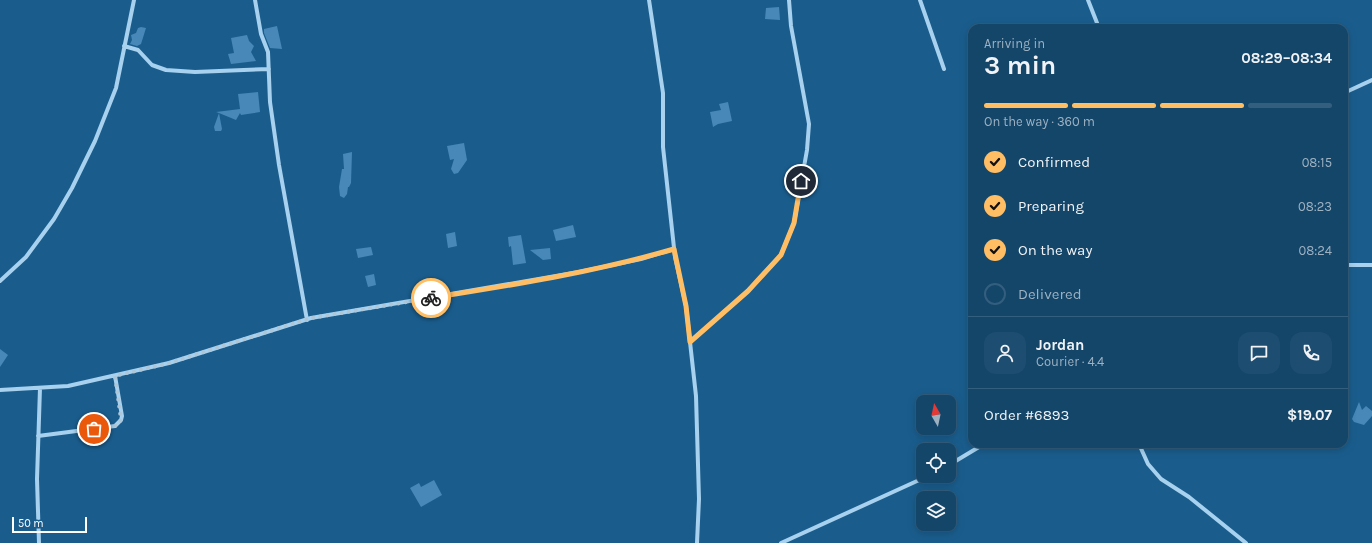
<!DOCTYPE html>
<html lang="en">
<head>
<meta charset="utf-8">
<style>
	:root { --surface:#14466a; --page:#1d4d70; --text:#f1f3f6; --muted:#9db1c1; --line:#335e7e; --accent:#ffbd64 }
	body { margin:0; font-family:Karla,sans-serif; background:var(--page); color:var(--text); height:100vh; display:flex; flex-direction:column; font-size:15px; white-space:nowrap }
	* { box-sizing:border-box; margin:0 }
	p { font-size:13px; color:var(--muted) }
	.icon { flex:none; width:22px; height:22px; fill:none; stroke:currentColor; stroke-width:2; stroke-linecap:round; stroke-linejoin:round }
	.map { position:relative; flex:1; overflow:hidden }
	.drawer { position:absolute; left:968px; top:24px; width:380px; height:424px; display:flex; flex-direction:column; background:var(--surface); border-radius:12px; box-shadow:0 2px 10px #0003,0 0 0 1px var(--line) }
	.drawer>* { flex:none }
	.needle { width:26px; rotate:351deg }
	.controls { position:absolute; left:916px; top:395px; display:grid; gap:8px }
	.controls a { display:grid; place-items:center; width:40px; height:40px; border-radius:8px; background:var(--surface); box-shadow:0 2px 10px #0003,0 0 0 1px var(--line); font-size:20px }
	.scale { position:absolute; left:12px; bottom:10px; width:75px; box-sizing:border-box; padding-left:4px; border:2px solid #fff; border-top:0; font-size:11px; line-height:14px; white-space:nowrap; color:#fff; -webkit-text-stroke:3px #1a5d8d; paint-order:stroke }
	.pin { position:absolute; display:grid; place-items:center; width:34px; height:34px; color:#fff; margin:-17px; border:2px solid #fff; border-radius:50%; box-shadow:0 1px 4px #0007 }
	.courier { position:absolute; display:grid; place-items:center; width:40px; height:40px; margin:-20px; border:3px solid #ffbd64; border-radius:50%; background:#fff; color:#222; box-shadow:0 1px 5px #0007 }
	.summary em { font-style:normal; font-weight:700 }
	.summary div { display:flex; flex-direction:column-reverse }
	.summary { display:flex; align-items:center; justify-content:space-between; height:68px; padding:0 16px }
	h1 { font-size:26px; font-weight:700; line-height:30px }
	.bar { display:grid; grid-template-columns:repeat(4,1fr); gap:6px 4px; align-content:center; height:48px; padding:0 16px }
	.bar i { height:5px; border-radius:3px; background:var(--line) }
	.bar .on { background:var(--accent) }
	.bar p { grid-column:span 4 }
	.line { display:flex; align-items:center; gap:10px; padding:0 16px; border-top:1px solid var(--line) }
	.line div { flex:1 }
	.round { display:grid; place-items:center; flex:none; width:42px; height:42px; border-radius:12px; background:var(--page) }
	ol { padding:0 16px; list-style:none }
	li { display:flex; align-items:center; gap:12px; height:44px }
	li p { margin-inline-start:auto }
	li .icon { padding:4px; border-radius:50%; background:var(--accent); color:#111; stroke-width:4 }
	li:last-child { color:var(--muted) }
	li i { width:22px; height:22px; border:2px solid var(--line); border-radius:50% }
	.map>svg:first-child { display:block }
	.building { fill:#4788b8 }
	.lines { fill:none; stroke-linecap:round; stroke-linejoin:round }
	.street { stroke:#a7d1ee; stroke-width:4 }
	.done { stroke:#afc6d7; stroke-width:4; stroke-dasharray:0 7.2 }
	.route { stroke:#ffbd64; stroke-width:5 }
</style>
</head>
<body>
<div class="map">
<svg width="1372" height="543" viewBox="0 0 1372 543">
	<rect width="100%" height="100%" fill="#1a5d8d"/>
	<path class="building" d="M 779,7 L 780,20 L 765,19 L 766,8 Z
		M 277,26 L 282,49 L 270,48 L 264,33 L 264,29 Z
		M 141,27 L 146,28 L 141,44 L 137,46 L 130,44 L 132,40 L 131,35 L 136,33 L 138,28 Z
		M 247,35 L 249,41 L 254,46 L 251,52 L 256,61 L 231,64 L 228,54 L 234,53 L 231,38 Z
		M 258,92 L 260,112 L 241,115 L 240,113 L 236,120 L 219,113 L 222,129 L 221,131 L 215,131 L 214,127 L 219,113 L 216,112 L 240,109 L 238,94 Z
		M 728,102 L 732,121 L 718,124 L 713,127 L 710,112 L 721,110 L 719,104 Z
		M 464,143 L 467,160 L 458,173 L 454,174 L 451,169 L 454,159 L 450,160 L 447,146 Z
		M 352,152 L 351,183 L 349,187 L 348,187 L 347,194 L 344,198 L 340,196 L 339,187 L 342,169 L 344,169 L 343,154 Z
		M 573,225 L 576,237 L 556,241 L 553,230 Z
		M 455,232 L 457,246 L 448,248 L 446,234 Z
		M 521,235 L 526,263 L 513,265 L 511,246 L 509,247 L 508,237 Z
		M 371,247 L 373,255 L 358,258 L 356,249 Z
		M 550,248 L 551,259 L 543,260 L 530,250 Z
		M 374,274 L 376,285 L 368,287 L 365,276 Z
		M 0,349 L 8,355 L 0,367 Z
		M 1359,402 L 1362,410 L 1366,406 L 1372,411 L 1372,416 L 1364,425 L 1354,422 L 1352,419 Z
		M 434,480 L 442,495 L 421,507 L 410,488 L 419,483 L 421,487 Z"/>
	<g class="lines">
		<path class="street" d="M 255,0 L 261,34 L 268,52 L 270,102 L 279,165 L 307,320
			M 649,0 L 663,93 L 663,147 L 675,257 L 686,306 L 696,396 L 699,499 L 697,543
			M 920,0 L 944,69
			M 1088,0 L 1099,28
			M 124,46 L 138,50 L 152,65 L 166,70 L 195,72 L 269,69
			M 1344,96 L 1346,92 L 1372,80
			M 1344,265 L 1372,265
			M 0,281 L 26,257 L 54,219 L 72,188 L 95,141 L 116,88 L 134,0
			M 690,342 L 748,291 L 781,255 L 794,223 L 807,150 L 809,124 L 791,26 L 789,0
			M 0,390 L 68,386 L 169,363 L 311,318 L 579,272 L 641,259 L 674,249
			M 38,436 L 115,426 L 121,420 L 122,416 L 115,376
			M 1139,444 L 1148,464 L 1161,479 L 1189,497 L 1246,543
			M 949,465 L 984,444
			M 39,543 L 37,479 L 40,388
			M 781,543 L 928,476"/>
	</g>
	<g class="lines">
		<path class="done" d="M 94,429 L 115,426 L 121,420 L 115,376 L 169,363 L 311,318 L 431,298"/>
		<path class="route" d="M 431,298 C 513,285 595,272 674,249 L 686,306 L 690,342 L 748,291 L 781,255 L 794,223 L 801,181"/>
	</g>
</svg>
<div class="controls">
<a><svg class="needle" viewBox="-14 -14 28 28"><path d="M0-13l5 13h-10z" fill="#e53935"/><path d="M0 13l5-13h-10z" fill="#9db1c1"/></svg></a>
<a><svg class="icon" aria-label="locate" viewBox="0 0 24 24"><circle cx="12" cy="12" r="6"/><path d="M12 2v4M12 18v4M2 12h4M18 12h4"/></svg></a>
<a><svg class="icon" aria-label="layers" viewBox="0 0 24 24"><path d="M12 4l9 5-9 5-9-5zM3 14l9 5 9-5"/></svg></a>
</div>
<div class="scale">50 m</div>
<div class="pin" style="left:94px;top:429px;background:#ea580c"><svg class="icon" aria-label="bag" viewBox="0 0 24 24"><path d="M5 8h14l-1 12H6zM9 8a3 3 0 0 1 6 0"/></svg></div>
<div class="pin" style="left:801px;top:181px;background:#1f2937"><svg class="icon" aria-label="home" viewBox="0 0 24 24"><path d="M3 11l9-7 9 7M6 9v11h12V9"/></svg></div>
<div class="courier" style="left:431px;top:298px"><svg class="icon" aria-label="bike" viewBox="0 0 24 24"><circle cx="6" cy="16" r="4"/><circle cx="18" cy="16" r="4"/><path d="M6 16l4-8h5l3 8M10 8l3 8H6M13 5h3"/></svg></div>
<section class="drawer">
<div class="summary"><div><h1>3 min</h1><p>Arriving in</p></div><em>08:29–08:34</em></div>
<div class="bar"><i class="on"></i><i class="on"></i><i class="on"></i><i></i><p>On the way · 360 m</p></div>
<ol>
<li><svg class="icon" aria-label="check" viewBox="0 0 24 24"><path d="M5 12l5 5 9-10"/></svg>Confirmed<p>08:15</p></li>
<li><svg class="icon" aria-label="check" viewBox="0 0 24 24"><path d="M5 12l5 5 9-10"/></svg>Preparing<p>08:23</p></li>
<li><svg class="icon" aria-label="check" viewBox="0 0 24 24"><path d="M5 12l5 5 9-10"/></svg>On the way<p>08:24</p></li>
<li><i></i>Delivered</li>
</ol>
<div class="line" style="height:72px"><a class="round"><svg class="icon" aria-label="person" viewBox="0 0 24 24"><circle cx="12" cy="8" r="4"/><path d="M4 21q1-7 8-7t8 7"/></svg></a><div><b>Jordan</b><p>Courier · 4.4</p></div><a class="round"><svg class="icon" aria-label="chat" viewBox="0 0 24 24"><path d="M4 5h16v11H9l-5 4z"/></svg></a><a class="round"><svg class="icon" aria-label="phone" viewBox="0 0 24 24"><path d="M5 4h4l2 5-3 2q2 4 5 5l2-3 5 2v4C11 20 4 13 5 4z"/></svg></a></div>
<div class="line" style="height:52px"><div>Order #6893</div><b>$19.07</b></div>
</section>
</div>
</body>
</html>
